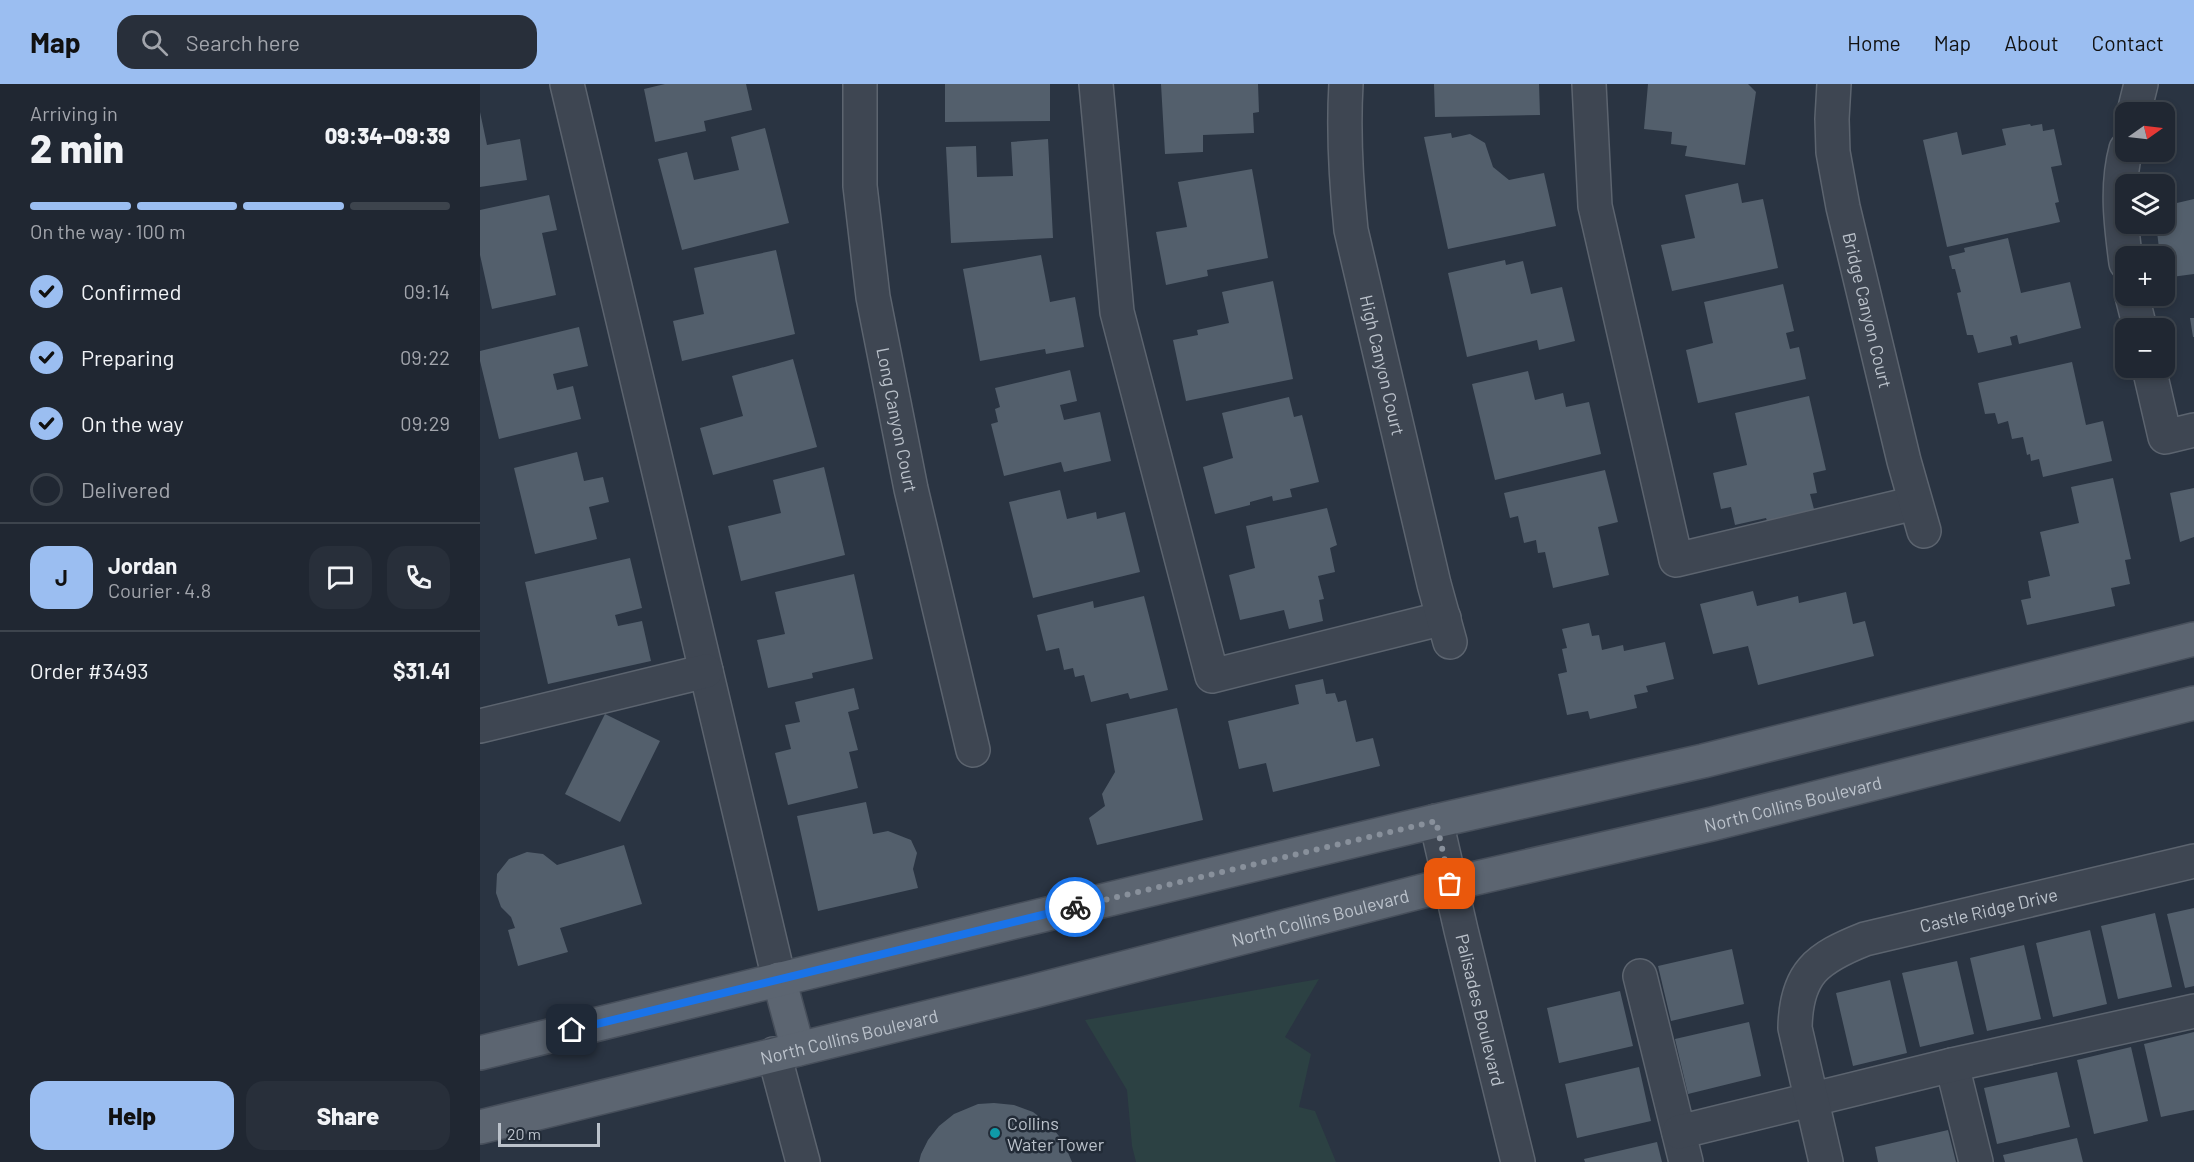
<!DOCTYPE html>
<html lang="en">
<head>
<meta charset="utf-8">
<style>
	:root { --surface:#202732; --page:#282f3a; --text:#f1f3f6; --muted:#a2a5ac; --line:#3d444d; --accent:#9bbef1 }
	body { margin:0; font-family:Barlow,sans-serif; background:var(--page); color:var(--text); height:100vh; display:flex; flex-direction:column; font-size:22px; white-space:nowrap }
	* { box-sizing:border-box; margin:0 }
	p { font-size:20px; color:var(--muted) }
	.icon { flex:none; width:33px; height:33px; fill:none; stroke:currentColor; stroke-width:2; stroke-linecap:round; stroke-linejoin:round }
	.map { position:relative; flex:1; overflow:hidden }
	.side { display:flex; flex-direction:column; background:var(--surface); width:480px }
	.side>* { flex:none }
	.needle { width:39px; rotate:76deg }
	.buttons { position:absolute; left:1635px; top:18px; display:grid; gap:12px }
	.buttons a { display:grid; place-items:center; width:60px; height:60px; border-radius:12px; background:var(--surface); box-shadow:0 3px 9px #0003,0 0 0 2px var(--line); font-size:30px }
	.scale { position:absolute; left:18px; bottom:15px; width:102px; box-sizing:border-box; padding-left:6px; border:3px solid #bbc2cb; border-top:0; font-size:16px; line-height:21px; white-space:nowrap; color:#bbc2cb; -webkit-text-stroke:4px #222b37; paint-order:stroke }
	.pin { position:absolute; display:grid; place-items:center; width:51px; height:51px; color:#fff; margin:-26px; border-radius:12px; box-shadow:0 3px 9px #0006 }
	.courier { position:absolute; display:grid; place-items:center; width:60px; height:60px; margin:-30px; border:4px solid #1a73e8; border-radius:50%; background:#fff; color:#222; box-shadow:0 2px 8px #0007 }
	.head em { font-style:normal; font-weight:800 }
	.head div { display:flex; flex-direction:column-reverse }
	.head { display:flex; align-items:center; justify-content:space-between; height:102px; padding:0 30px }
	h1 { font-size:39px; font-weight:800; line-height:45px }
	.bar { display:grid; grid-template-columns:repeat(4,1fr); gap:9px 6px; align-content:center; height:72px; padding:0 30px }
	.bar i { height:8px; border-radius:4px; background:var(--line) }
	.bar .selected { background:var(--accent) }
	.bar p { grid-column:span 4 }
	.line { display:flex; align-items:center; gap:15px; padding:0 30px; border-top:2px solid var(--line) }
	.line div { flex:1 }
	.round { display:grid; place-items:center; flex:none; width:63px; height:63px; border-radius:18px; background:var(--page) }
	ol { padding:0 30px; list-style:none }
	li { display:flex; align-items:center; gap:18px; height:66px }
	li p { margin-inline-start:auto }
	li .icon { padding:6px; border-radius:50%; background:var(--accent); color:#111; stroke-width:4 }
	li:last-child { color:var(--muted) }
	li i { width:33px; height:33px; border:3px solid var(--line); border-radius:50% }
	.action { display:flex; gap:12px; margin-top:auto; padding:12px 30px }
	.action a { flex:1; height:69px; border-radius:18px; background:var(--accent); color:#111; font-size:24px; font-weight:800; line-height:69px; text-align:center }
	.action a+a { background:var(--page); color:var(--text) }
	header { display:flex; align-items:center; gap:36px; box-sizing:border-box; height:84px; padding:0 30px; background:var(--accent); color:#111 }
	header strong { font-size:28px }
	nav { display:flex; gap:33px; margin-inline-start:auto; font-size:21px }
	.search { width:420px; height:54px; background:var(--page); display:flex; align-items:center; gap:15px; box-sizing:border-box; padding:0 21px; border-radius:18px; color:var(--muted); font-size:22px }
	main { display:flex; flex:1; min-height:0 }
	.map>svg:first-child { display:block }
	.green { fill:#2c4143 }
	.building { fill:#535f6c }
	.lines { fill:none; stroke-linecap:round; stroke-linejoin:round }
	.minor-casing { stroke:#5c646f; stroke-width:36 }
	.major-casing { stroke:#474f5b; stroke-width:36 }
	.minor { stroke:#3e4652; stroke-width:33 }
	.major { stroke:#5c6571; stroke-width:33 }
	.done { stroke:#88909b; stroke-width:6; stroke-dasharray:0 10.8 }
	.route { stroke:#1a73e8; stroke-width:8 }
	.culture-dot { fill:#0f9aa8; stroke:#222b37; stroke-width:2 }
	.labels { text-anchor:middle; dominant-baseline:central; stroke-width:5; stroke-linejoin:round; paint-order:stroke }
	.street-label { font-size:18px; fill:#bbc2cb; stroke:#222b37 }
	.poi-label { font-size:18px; fill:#bbc2cb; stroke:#222b37; text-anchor:start }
</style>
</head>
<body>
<header>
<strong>Map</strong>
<div class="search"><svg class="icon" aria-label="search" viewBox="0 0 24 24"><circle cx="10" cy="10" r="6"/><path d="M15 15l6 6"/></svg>Search here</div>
<nav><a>Home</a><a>Map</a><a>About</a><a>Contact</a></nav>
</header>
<main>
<section class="side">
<div class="head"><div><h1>2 min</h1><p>Arriving in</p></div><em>09:34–09:39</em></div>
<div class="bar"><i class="selected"></i><i class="selected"></i><i class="selected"></i><i></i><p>On the way · 100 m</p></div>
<ol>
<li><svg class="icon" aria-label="check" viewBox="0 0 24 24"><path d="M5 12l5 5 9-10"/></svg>Confirmed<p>09:14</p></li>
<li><svg class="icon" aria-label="check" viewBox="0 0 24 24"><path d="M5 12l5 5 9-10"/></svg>Preparing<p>09:22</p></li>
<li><svg class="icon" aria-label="check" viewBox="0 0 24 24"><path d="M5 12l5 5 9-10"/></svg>On the way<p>09:29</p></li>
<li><i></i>Delivered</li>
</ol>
<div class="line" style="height:108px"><b class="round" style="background:var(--accent);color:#111">J</b><div><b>Jordan</b><p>Courier · 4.8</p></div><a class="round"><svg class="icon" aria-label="chat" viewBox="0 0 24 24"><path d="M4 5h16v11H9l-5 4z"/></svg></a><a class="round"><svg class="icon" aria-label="phone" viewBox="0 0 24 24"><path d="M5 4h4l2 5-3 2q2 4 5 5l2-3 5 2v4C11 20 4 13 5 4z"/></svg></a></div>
<div class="line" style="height:78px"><div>Order #3493</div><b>$31.41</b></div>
<div class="action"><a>Help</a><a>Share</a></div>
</section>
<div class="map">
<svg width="1714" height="1078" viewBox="0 0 1714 1078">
	<rect width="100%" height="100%" fill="#2a3442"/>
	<path class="green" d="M 839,895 L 805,953 L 831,970 L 819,1023 L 835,1027 L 856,1078 L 656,1078 L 652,1062 L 647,1006 L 605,936 Z"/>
	<path class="building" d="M 185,0 L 266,0 L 272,26 L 224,37 L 226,47 L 175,58 L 164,5 Z
		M 465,0 L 570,0 L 570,37 L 465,38 Z
		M 681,0 L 778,0 L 779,28 L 773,29 L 774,49 L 723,51 L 723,68 L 685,70 Z
		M 954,0 L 1059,0 L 1060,31 L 955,33 Z
		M 1168,0 L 1268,0 L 1276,8 L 1265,81 L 1205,72 L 1207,62 L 1191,60 L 1192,48 L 1164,45 Z
		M 0,28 L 7,61 L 40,55 L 47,96 L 0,103 Z
		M 1550,40 L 1551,42 L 1562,40 L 1563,47 L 1574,45 L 1582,81 L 1571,83 L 1579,118 L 1575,119 L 1580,138 L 1467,163 L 1443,56 L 1477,48 L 1482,71 L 1526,61 L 1522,45 Z
		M 285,44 L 309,139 L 202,166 L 178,75 L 207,68 L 214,96 L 259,86 L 251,53 Z
		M 971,49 L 972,54 L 990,50 L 1005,59 L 1013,83 L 1029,96 L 1064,89 L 1076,142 L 968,165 L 944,53 Z
		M 568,55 L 573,154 L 471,159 L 466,63 L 496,62 L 497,93 L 533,92 L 531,58 Z
		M 772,85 L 788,174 L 727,186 L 728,192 L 686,201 L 676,148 L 707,143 L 698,98 Z
		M 1258,99 L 1262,119 L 1283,115 L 1298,184 L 1192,207 L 1181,161 L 1215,154 L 1205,111 Z
		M 69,111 L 77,146 L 62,149 L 76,211 L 12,225 L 0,171 L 0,126 Z
		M 1714,115 L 1714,190 L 1684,194 L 1684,172 L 1680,172 L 1676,140 L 1684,140 L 1684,122 Z
		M 1528,154 L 1541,209 L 1590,198 L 1601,244 L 1539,260 L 1537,251 L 1530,253 L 1532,261 L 1498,269 L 1493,251 L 1487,251 L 1477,209 L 1481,208 L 1475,185 L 1472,185 L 1469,172 L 1485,168 L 1484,164 Z
		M 296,166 L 315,250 L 202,277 L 193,237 L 224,230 L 214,184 Z
		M 561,171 L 570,218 L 595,213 L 604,263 L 566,270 L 565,265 L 500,277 L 483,185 Z
		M 1025,176 L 1026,181 L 1043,177 L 1051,210 L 1082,203 L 1095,257 L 1059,266 L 1057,256 L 987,273 L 968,189 Z
		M 793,197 L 813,295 L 706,317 L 693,256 L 718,251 L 717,246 L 749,239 L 742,208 Z
		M 1303,200 L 1314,247 L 1306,249 L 1310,265 L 1319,263 L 1326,295 L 1218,319 L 1206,266 L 1233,259 L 1224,218 Z
		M 1710,234 L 1714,234 L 1714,253 L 1713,253 Z
		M 99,243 L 108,282 L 73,290 L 77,306 L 93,302 L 101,335 L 19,355 L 0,277 L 0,267 Z
		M 313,275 L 337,363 L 233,391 L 220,344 L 263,332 L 252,292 Z
		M 1592,278 L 1606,341 L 1623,337 L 1632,377 L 1563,393 L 1559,375 L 1551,377 L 1550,370 L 1547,371 L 1543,353 L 1532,355 L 1528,337 L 1518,340 L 1515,329 L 1505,330 L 1498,299 Z
		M 590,286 L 597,317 L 580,321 L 584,336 L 620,328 L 631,377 L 584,388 L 581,378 L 524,392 L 511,340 L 518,338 L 515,325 L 520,323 L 515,304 Z
		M 1048,287 L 1055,316 L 1083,309 L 1086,323 L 1109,318 L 1121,370 L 1015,396 L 992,300 Z
		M 1329,312 L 1346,386 L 1333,389 L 1337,409 L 1330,410 L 1335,429 L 1288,440 L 1286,434 L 1255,441 L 1251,423 L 1241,425 L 1233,389 L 1267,381 L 1255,329 Z
		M 809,313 L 814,333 L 822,331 L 839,398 L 810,405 L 812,413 L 793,417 L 792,412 L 770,418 L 770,421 L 735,430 L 723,383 L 753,374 L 742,329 Z
		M 97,368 L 104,397 L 123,393 L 129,418 L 109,423 L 117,455 L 55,470 L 34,384 Z
		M 344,383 L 365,471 L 261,497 L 248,442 L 301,429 L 293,396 Z
		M 1125,386 L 1138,438 L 1118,443 L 1129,491 L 1073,504 L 1065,468 L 1058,469 L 1056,456 L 1044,459 L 1038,432 L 1030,434 L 1024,409 Z
		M 1633,394 L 1651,475 L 1645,476 L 1650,500 L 1631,504 L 1635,522 L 1547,541 L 1541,516 L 1551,514 L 1548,497 L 1570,492 L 1560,448 L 1599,439 L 1591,403 Z
		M 1714,404 L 1714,453 L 1700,458 L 1690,409 Z
		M 580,406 L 587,435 L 616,428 L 617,435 L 645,428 L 660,488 L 553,514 L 529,418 Z
		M 847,424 L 857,461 L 850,464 L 855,488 L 838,492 L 844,515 L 839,516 L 843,537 L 809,545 L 804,526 L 760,536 L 749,491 L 775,484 L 766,442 Z
		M 150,474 L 162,524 L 135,531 L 138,542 L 162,537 L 171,577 L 68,600 L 45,498 Z
		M 374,490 L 393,575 L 332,589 L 333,594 L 288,604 L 277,556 L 305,550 L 295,508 Z
		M 1273,507 L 1277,522 L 1318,512 L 1319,519 L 1366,508 L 1373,540 L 1385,537 L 1394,572 L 1278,601 L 1268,562 L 1233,570 L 1220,520 Z
		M 664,512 L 688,606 L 650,615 L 648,609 L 611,618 L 604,591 L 595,593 L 593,584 L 584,586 L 579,564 L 566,567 L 557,531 L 613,517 L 614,524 Z
		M 1109,539 L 1112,552 L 1119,551 L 1122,566 L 1143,561 L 1144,567 L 1185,558 L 1194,595 L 1166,602 L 1168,608 L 1154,611 L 1157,624 L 1110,635 L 1108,627 L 1087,631 L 1078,590 L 1087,588 L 1082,565 L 1087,564 L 1082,545 Z
		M 843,595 L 846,610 L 855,609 L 858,618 L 866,616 L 876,658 L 893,654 L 900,682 L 793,708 L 786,679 L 759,685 L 748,637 L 819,620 L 815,601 Z
		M 374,604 L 379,625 L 368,628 L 378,666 L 369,668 L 378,704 L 308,721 L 295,669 L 311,665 L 305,641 L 320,638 L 315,618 Z
		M 697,624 L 723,736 L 617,761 L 609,734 L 625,722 L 622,710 L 635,688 L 626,640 Z
		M 125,630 L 180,657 L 140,738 L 85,710 Z
		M 386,718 L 393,750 L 408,747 L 431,756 L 437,769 L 433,785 L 438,804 L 338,827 L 317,732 Z
		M 144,761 L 162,820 L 80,844 L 88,868 L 38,882 L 28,846 L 35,844 L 31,833 L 21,823 L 16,809 L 17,790 L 29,775 L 47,768 L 63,770 L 77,781 Z
		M 1714,824 L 1714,902 L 1705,904 L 1687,830 Z
		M 1675,829 L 1692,903 L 1638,915 L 1621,842 Z
		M 1610,846 L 1627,920 L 1573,933 L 1556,859 Z
		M 1544,861 L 1561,935 L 1507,947 L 1490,874 Z
		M 1252,865 L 1264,920 L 1191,937 L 1178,882 Z
		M 1477,877 L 1494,950 L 1440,963 L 1422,889 Z
		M 1410,896 L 1427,969 L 1373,982 L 1356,909 Z
		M 1140,907 L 1153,962 L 1079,979 L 1067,924 Z
		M 1269,938 L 1281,992 L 1208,1010 L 1195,955 Z
		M 1714,948 L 1714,1026 L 1681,1033 L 1664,960 Z
		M 1651,963 L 1668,1037 L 1614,1050 L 1597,976 Z
		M 1159,983 L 1171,1037 L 1097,1054 L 1085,1000 Z
		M 1577,988 L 1590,1043 L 1517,1060 L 1504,1004 Z
		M 514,1019 L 534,1021 L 553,1028 L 570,1041 L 583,1057 L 592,1078 L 439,1078 L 441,1070 L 448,1056 L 459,1042 L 474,1030 L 498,1020 Z
		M 1468,1046 L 1476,1078 L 1398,1078 L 1395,1063 Z
		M 1597,1054 L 1603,1078 L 1525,1078 L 1523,1071 Z
		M 1177,1058 L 1182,1078 L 1105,1078 L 1104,1075 Z"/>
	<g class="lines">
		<defs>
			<g id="minor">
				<path d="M 87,0 L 299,895"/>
				<path id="s1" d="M 380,0 L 380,102 L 393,213 L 431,405 L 493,666"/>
				<path d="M 616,0 L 637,228 L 732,592 L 964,534"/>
				<path id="s2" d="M 866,0 C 863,49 866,97 871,146 L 954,500 L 970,558"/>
				<path d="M 1109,0 L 1115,122 L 1196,476 L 1435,419"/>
				<path id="s3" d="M 1354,0 L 1352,35 L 1353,68 L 1363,123 L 1424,377 L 1444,447"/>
				<path d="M 1654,28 L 1661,0"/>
				<path d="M 1646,65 C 1636,102 1641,141 1646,179"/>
				<path d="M 1652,212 L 1660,244"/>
				<path d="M 1669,284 L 1685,353 L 1714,346"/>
				<path d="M 0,642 L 226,587"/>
				<path id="s4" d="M 956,737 L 981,846 L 1038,1078"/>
				<path d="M 1160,892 L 1206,1078"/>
				<path d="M 294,970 L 323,1078"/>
				<path d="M 1472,981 L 1496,1078"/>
				<path d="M 1199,1048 L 1472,981 L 1714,927"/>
				<path id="s5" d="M 1346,1078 L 1315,944 C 1316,889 1337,874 1385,855 L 1714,777"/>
			</g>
			<g id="major">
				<path d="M 299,895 L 318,965"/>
				<path d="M 0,969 L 534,838 L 956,737 L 1223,677 L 1714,555"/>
				<path id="s6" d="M 0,1043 L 551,908 L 970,800 L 1232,740 L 1714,619"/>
			</g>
		</defs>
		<use href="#minor" class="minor-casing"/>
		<use href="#major" class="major-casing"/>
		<use href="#minor" class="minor"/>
		<use href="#major" class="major"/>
	</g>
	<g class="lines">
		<path class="done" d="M 595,823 L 956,737 L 970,800"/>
		<path class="route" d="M 92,946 L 595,823"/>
	</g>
	<circle class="culture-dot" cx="515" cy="1049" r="6"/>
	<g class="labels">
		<g class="street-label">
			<text stroke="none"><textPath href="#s3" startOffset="230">Bridge Canyon Court</textPath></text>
			<text stroke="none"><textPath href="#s2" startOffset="285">High Canyon Court</textPath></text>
			<text stroke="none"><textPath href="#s1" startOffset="339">Long Canyon Court</textPath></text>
			<text stroke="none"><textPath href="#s6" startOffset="1352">North Collins Boulevard</textPath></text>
			<text stroke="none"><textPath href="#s5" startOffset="388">Castle Ridge Drive</textPath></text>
			<text stroke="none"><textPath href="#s6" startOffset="866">North Collins Boulevard</textPath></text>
			<text stroke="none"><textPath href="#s4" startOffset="194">Palisades Boulevard</textPath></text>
			<text stroke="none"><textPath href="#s6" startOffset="380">North Collins Boulevard</textPath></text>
		</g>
		<g class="poi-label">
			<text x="527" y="1039">Collins<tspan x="527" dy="21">Water Tower</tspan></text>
		</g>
	</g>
</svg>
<div class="buttons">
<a><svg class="needle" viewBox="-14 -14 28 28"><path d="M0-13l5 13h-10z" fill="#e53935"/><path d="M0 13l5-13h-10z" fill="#a2a5ac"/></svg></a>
<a><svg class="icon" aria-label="layers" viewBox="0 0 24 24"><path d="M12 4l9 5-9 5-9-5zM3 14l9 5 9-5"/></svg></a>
<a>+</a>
<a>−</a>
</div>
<div class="scale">20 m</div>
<div class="pin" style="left:970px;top:800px;background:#ea580c"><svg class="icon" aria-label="bag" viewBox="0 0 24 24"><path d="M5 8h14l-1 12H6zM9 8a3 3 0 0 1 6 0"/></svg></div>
<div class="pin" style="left:92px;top:946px;background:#1f2937"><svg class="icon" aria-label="home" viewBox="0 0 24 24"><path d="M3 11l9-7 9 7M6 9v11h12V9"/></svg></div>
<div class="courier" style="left:595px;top:823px"><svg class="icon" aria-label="bike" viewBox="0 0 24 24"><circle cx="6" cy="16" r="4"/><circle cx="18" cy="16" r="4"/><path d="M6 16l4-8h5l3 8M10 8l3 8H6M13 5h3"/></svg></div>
</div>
</main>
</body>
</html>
